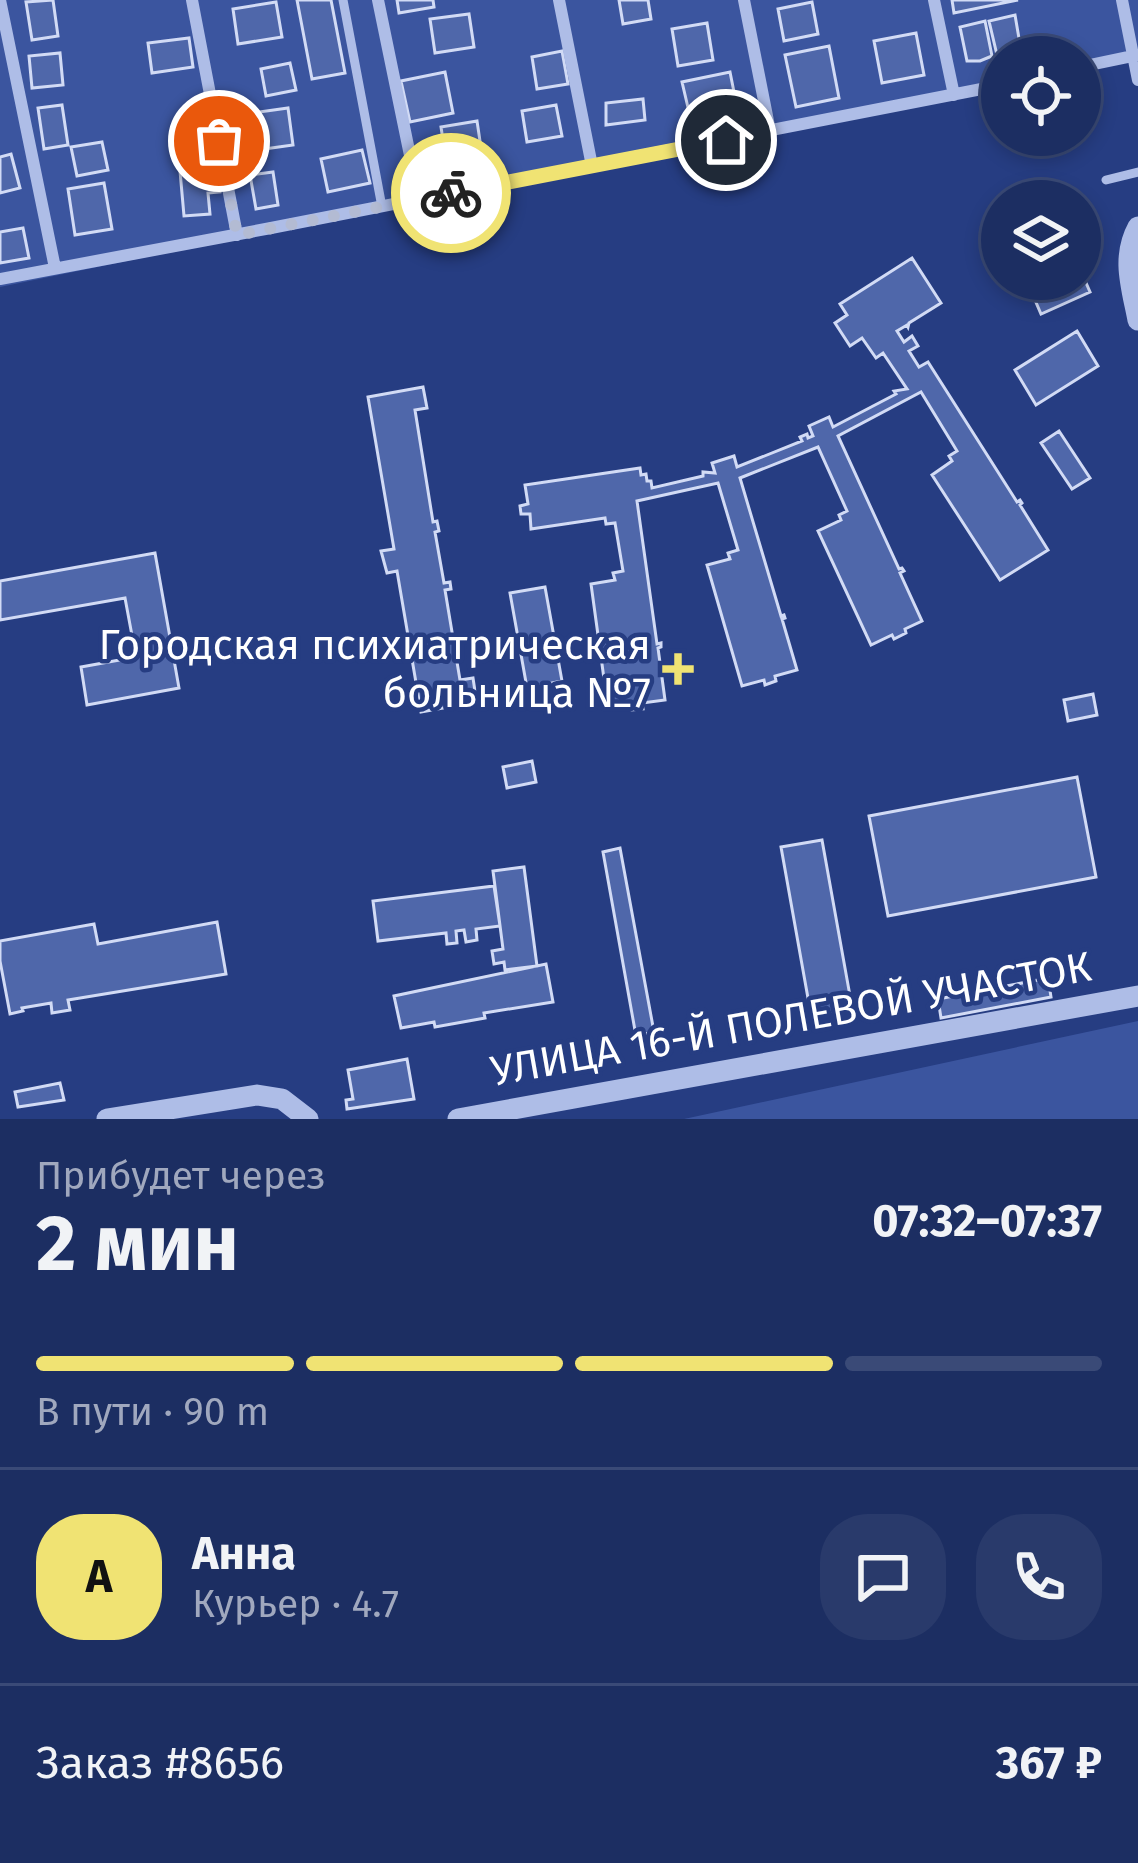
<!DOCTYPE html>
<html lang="ru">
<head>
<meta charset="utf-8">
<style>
	:root { --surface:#1c2e62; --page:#293a6b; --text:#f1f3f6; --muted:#a0a8be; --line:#3a4a77; --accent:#f0e373 }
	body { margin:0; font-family:"Fira Sans",sans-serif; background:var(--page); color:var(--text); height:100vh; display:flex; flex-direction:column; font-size:45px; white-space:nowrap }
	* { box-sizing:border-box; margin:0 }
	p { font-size:39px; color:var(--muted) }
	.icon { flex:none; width:66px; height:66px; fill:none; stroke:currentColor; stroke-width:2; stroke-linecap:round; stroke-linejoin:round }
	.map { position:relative; height:1119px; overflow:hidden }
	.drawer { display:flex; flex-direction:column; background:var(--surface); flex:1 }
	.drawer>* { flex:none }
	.fabs { position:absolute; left:981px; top:36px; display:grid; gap:24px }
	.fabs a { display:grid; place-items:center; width:120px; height:120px; border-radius:50%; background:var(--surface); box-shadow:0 6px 18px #0003,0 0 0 3px var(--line); font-size:60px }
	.pin { position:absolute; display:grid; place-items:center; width:102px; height:102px; color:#fff; margin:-51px; border:6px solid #fff; border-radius:50%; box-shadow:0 3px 12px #0007 }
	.courier { position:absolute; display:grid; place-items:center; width:120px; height:120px; margin:-60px; border:9px solid #f0e373; border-radius:50%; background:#fff; color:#222; box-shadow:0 3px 15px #0007 }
	.head em { font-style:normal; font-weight:700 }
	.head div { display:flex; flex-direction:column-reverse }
	.head { display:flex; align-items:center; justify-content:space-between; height:204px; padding:0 36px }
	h1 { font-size:78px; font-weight:700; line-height:90px }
	.bar { display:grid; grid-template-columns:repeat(4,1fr); gap:18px 12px; align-content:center; height:144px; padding:0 36px }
	.bar i { height:15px; border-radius:9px; background:var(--line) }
	.bar .selected { background:var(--accent) }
	.bar p { grid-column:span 4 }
	.line { display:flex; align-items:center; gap:30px; padding:0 36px; border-top:3px solid var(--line) }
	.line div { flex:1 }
	.round { display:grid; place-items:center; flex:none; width:126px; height:126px; border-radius:48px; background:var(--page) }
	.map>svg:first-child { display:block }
	.green { fill:#3b559f }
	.building { fill:#4f67aa; stroke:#d2dbf5; stroke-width:3 }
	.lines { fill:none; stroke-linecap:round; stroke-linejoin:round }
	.service { stroke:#aebde7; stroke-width:9 }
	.minor { stroke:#aebde7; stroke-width:12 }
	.tertiary { stroke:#aebde7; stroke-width:21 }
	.done { stroke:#b3bbd3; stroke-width:12; stroke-dasharray:0 21.6 }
	.route { stroke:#f0e373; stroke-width:15 }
	.poi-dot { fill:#f0e373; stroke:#263d82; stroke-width:4.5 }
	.labels { text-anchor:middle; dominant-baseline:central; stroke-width:9; stroke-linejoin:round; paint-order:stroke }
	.poi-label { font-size:42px; fill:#fff; stroke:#263d82; text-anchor:end }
	.street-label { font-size:42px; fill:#fff; stroke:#263d82 }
</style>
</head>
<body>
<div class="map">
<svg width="1138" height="1119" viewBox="0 0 1138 1119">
	<rect width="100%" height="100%" fill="#263d82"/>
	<path class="green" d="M 0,0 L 1138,0 L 1138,54 L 1080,66 L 1080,57 L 1002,57 L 1002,82 L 0,287 Z
		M 1138,1021 L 1138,1119 L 684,1119 Z"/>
	<path class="building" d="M 53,0 L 58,36 L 32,40 L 26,2 Z
		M 297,0 L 331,0 L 345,73 L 312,79 Z
		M 397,0 L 433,0 L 434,7 L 399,13 Z
		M 619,0 L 648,0 L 651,19 L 623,24 Z
		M 952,0 L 1018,0 L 954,13 Z
		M 276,2 L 282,37 L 238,44 L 233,9 Z
		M 812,2 L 818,34 L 784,41 L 778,9 Z
		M 469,14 L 474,47 L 435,53 L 430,19 Z
		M 1015,15 L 1021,50 L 1010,55 L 997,55 L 989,21 Z
		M 985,21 L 992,56 L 980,61 L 967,61 L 960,27 Z
		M 707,23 L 713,60 L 678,66 L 672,29 Z
		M 916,33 L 924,75 L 882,83 L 874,41 Z
		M 189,38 L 193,67 L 152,73 L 148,43 Z
		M 829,46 L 839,98 L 796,107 L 785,55 Z
		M 562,51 L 568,84 L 537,89 L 532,57 Z
		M 60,53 L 63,85 L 32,88 L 29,56 Z
		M 290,63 L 296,90 L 266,96 L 261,69 Z
		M 445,72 L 453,113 L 410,122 L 401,81 Z
		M 730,72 L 735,97 L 722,100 L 724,109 L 690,116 L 682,82 Z
		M 643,99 L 645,120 L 606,125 L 606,103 Z
		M 62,105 L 68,145 L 44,149 L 38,108 Z
		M 556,105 L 562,136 L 527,142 L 522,111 Z
		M 288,108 L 293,145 L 257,150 L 252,113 Z
		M 197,118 L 206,157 L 185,162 L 176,123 Z
		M 477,121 L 484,168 L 448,173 L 441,127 Z
		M 102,142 L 108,170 L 77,176 L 71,147 Z
		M 362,150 L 370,183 L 328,192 L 321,159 Z
		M 11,154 L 20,188 L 0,193 L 0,157 Z
		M 218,167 L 220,192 L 208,193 L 210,214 L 184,216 L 180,171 Z
		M 273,172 L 278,205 L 256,209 L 250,175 Z
		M 104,183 L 112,229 L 75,235 L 68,189 Z
		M 23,228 L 29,258 L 0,263 L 0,232 Z
		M 912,258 L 941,303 L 909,323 L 908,327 L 907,325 L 897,331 L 904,342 L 912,336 L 918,346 L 909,351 L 919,367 L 928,362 L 1017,502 L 1020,500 L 1022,503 L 1020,505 L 1048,550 L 1000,580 L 932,475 L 952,461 L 949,456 L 957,451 L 921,392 L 838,436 L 899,569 L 902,568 L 904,571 L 900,573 L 922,621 L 905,629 L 906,633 L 894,639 L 892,635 L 871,645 L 818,531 L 841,520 L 839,515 L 847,511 L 818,447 L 740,478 L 781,616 L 784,615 L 785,618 L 782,619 L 797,670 L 775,676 L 776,681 L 765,685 L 764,680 L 742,686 L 707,565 L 730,559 L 728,553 L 738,550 L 718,483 L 637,501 L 657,644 L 661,643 L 661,647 L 658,648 L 665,700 L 642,703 L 643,709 L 632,710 L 631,705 L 608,708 L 591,584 L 615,580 L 613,573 L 623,571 L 615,523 L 606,524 L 605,518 L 531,529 L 530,514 L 521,514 L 520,506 L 528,504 L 525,485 L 640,468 L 641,475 L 646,474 L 647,481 L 651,481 L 652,488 L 703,476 L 703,472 L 715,473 L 712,463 L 734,456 L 737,467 L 802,441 L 800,437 L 807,434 L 808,438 L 813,436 L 809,426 L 829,417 L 833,427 L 896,394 L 894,391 L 907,389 L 883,353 L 876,358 L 862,338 L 850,346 L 835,323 L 847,315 L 840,304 Z
		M 1080,269 L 1090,292 L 1041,314 L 1026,279 L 1080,279 Z
		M 1077,331 L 1098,366 L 1036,405 L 1015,370 Z
		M 423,387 L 427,408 L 415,410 L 433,522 L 437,521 L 439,531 L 435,532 L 444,583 L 450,582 L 451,589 L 445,590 L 460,680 L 473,678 L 476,698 L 464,700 L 465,704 L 421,712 L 397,571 L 387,573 L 381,551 L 394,549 L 368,397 Z
		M 1059,431 L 1090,478 L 1072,489 L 1041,443 Z
		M 155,553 L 179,688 L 87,705 L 81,667 L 136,657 L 125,598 L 0,620 L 0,581 Z
		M 545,587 L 562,681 L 527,688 L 510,593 Z
		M 1093,694 L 1097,715 L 1068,721 L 1064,700 Z
		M 532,761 L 536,782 L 507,788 L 503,767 Z
		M 1077,777 L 1096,877 L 888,916 L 869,816 Z
		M 822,840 L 852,1007 L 811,1015 L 781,847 Z
		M 620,848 L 654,1032 L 636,1036 L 603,852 Z
		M 524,867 L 537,966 L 505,970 L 504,962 L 494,964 L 492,951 L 503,949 L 493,871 Z
		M 494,886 L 500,926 L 476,929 L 477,940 L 466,942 L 464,930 L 456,931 L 457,943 L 447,944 L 446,933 L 378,941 L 373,901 Z
		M 217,922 L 226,974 L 68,1000 L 70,1010 L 52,1013 L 51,1003 L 22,1008 L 23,1011 L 10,1014 L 0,961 L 0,941 L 94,924 L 98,944 Z
		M 546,964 L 553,1002 L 484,1013 L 485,1018 L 435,1027 L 434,1022 L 401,1028 L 394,996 Z
		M 1048,978 L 1051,997 L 941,1018 L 938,999 Z
		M 407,1059 L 414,1099 L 347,1109 L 346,1100 L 353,1099 L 348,1070 Z
		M 60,1083 L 64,1100 L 18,1107 L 15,1092 Z"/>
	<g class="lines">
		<path class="service" d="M 343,0 L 382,207
			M 1106,180 L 1138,172"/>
		<path class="minor" d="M 0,0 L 55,268
			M 192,0 L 237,235
			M 378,0 L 419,199
			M 559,0 L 592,166
			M 744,0 L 770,131
			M 934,0 L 954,95
			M 1122,0 L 1138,80
			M 1080,67 L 1137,55
			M 0,279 L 271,228 L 1002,85"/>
		<path class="tertiary" d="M 1138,227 C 1121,258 1132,288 1138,320
			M 107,1119 L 257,1095 L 282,1099 L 308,1119
			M 458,1119 L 1138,996"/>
	</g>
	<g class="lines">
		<path class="done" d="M 219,141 L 237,235 L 451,193"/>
		<path class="route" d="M 451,193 L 726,140"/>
	</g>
	<path class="poi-dot" d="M672 651h12v12h12v12h-12v12h-12v-12h-12v-12h12z"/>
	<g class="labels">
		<g class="poi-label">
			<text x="651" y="645">Городская психиатрическая<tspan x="651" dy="48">больница №7</tspan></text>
		</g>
		<g class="street-label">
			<text transform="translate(791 1019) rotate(-10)">УЛИЦА 16-Й ПОЛЕВОЙ УЧАСТОК</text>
		</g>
	</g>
</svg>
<div class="fabs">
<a><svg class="icon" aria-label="locate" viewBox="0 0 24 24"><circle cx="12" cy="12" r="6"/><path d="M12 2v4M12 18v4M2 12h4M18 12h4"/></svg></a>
<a><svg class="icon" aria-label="layers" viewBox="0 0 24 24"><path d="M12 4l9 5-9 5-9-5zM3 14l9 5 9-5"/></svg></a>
</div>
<div class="pin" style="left:219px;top:141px;background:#ea580c"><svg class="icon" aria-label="bag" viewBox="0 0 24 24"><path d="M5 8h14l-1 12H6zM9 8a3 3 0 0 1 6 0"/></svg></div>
<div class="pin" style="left:726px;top:140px;background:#1f2937"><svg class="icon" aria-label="home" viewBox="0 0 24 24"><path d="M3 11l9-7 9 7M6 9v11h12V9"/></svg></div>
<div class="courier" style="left:451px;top:193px"><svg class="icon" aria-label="bike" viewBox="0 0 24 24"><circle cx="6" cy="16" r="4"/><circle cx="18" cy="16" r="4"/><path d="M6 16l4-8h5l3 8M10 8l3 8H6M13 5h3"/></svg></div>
</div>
<section class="drawer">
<div class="head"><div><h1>2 мин</h1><p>Прибудет через</p></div><em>07:32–07:37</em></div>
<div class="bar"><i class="selected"></i><i class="selected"></i><i class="selected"></i><i></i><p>В пути · 90 m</p></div>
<div class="line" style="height:216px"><b class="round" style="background:var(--accent);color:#111">А</b><div><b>Анна</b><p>Курьер · 4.7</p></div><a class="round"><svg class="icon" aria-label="chat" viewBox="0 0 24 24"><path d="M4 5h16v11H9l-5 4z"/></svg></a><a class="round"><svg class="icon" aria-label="phone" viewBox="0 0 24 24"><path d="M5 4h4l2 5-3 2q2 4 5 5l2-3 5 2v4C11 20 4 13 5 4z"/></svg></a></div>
<div class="line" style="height:156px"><div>Заказ #8656</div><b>367 ₽</b></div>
</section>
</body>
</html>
